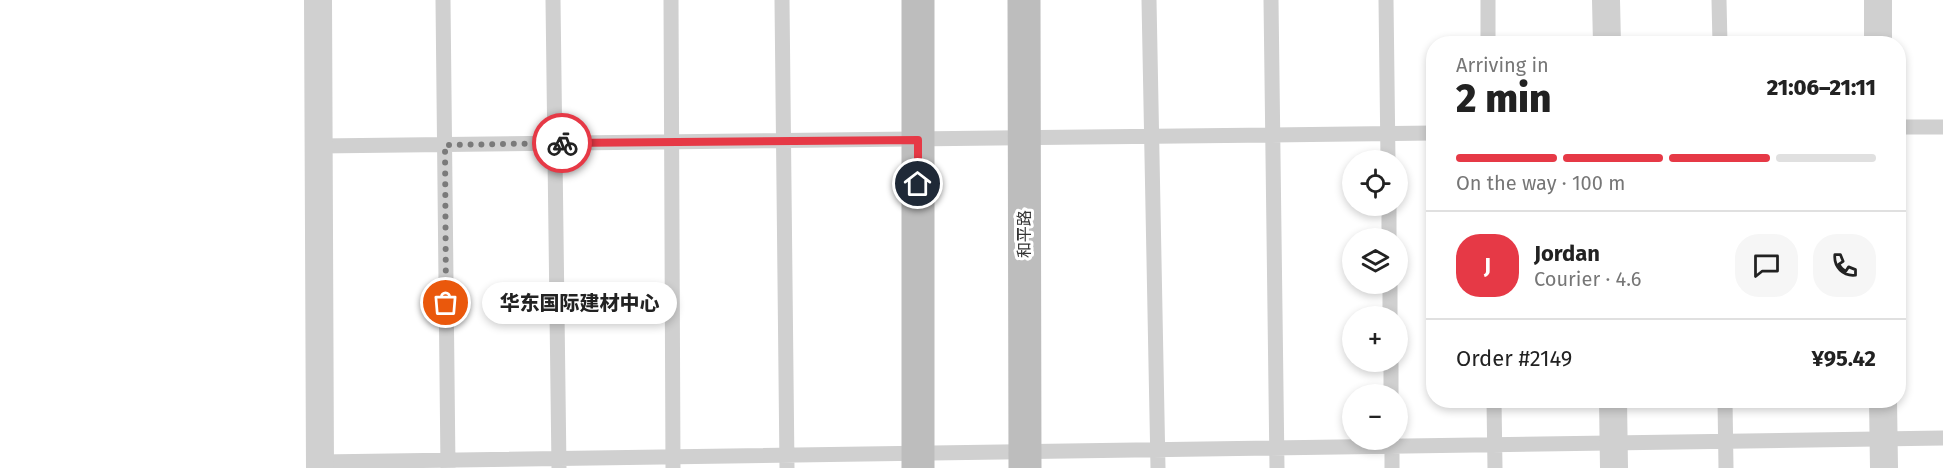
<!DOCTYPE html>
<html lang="en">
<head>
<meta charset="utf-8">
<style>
	:root { --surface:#fff; --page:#f6f6f6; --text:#222; --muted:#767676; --line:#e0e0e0; --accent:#e63946 }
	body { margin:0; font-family:"Fira Sans","Noto Sans SC",sans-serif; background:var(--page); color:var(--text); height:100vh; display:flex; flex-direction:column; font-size:22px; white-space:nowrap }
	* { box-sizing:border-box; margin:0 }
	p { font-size:20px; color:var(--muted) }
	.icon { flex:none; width:33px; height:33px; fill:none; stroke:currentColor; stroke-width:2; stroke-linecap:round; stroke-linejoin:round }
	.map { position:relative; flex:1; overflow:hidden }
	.drawer { position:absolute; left:1426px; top:36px; width:480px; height:372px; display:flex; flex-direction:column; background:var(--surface); border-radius:24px; box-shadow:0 3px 9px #0003 }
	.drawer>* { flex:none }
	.tools { position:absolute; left:1342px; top:150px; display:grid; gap:12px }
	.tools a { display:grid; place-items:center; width:66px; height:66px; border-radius:50%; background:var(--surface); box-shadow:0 3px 9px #0003; font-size:30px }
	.pin { position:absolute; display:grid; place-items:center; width:51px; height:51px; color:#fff; margin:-26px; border:3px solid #fff; border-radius:50%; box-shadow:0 2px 6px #0007 }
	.courier { position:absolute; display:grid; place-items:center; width:60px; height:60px; margin:-30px; border:4px solid #e63946; border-radius:50%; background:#fff; color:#222; box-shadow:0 2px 8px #0007 }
	.bubble { position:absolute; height:42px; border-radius:21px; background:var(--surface); box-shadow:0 3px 9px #0003; font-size:20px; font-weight:800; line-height:42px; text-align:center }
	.headline em { font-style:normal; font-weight:800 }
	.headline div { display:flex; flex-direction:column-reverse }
	.headline { display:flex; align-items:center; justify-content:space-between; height:102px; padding:0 30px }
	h1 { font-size:39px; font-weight:800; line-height:45px }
	.bar { display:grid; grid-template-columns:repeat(4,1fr); gap:9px 6px; align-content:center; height:72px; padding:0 30px }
	.bar i { height:8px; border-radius:4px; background:var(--line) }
	.bar .active { background:var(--accent) }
	.bar p { grid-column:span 4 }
	.line { display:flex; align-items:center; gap:15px; padding:0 30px; border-top:2px solid var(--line) }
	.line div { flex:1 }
	.round { display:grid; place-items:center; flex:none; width:63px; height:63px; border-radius:24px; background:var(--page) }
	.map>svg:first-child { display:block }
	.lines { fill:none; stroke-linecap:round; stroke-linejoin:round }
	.lane { stroke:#d0d0d0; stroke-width:15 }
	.street { stroke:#d0d0d0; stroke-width:28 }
	.secondary { stroke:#bdbdbd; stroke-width:33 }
	.done { stroke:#7a7a7a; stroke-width:6; stroke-dasharray:0 10.8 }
	.route { stroke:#e63946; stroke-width:8 }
	.labels { text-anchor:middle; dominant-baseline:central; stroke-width:6; stroke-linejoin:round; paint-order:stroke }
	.street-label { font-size:16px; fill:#333; stroke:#fff }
</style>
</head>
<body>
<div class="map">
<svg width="1943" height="468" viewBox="0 0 1943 468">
	<rect width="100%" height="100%" fill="#fff"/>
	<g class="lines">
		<path class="lane" d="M 443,0 L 448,468
			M 553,0 L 559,468
			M 671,0 L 673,468
			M 782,0 L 787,468
			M 1149,0 L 1158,468
			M 1271,0 L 1277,468
			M 1386,0 L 1388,160
			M 1488,0 L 1488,44
			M 1719,0 L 1720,44
			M 1899,127 L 1943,127
			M 319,146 L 1434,133
			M 1389,206 L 1389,238
			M 1390,284 L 1390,316
			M 1391,362 L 1391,394
			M 1494,400 L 1495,468
			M 1725,400 L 1726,468
			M 1392,440 L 1392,468
			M 320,462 L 1943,438"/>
		<path class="street" d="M 318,0 L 320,468
			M 1606,0 L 1607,44
			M 1878,0 L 1878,44
			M 1613,400 L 1614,468
			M 1883,400 L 1884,468"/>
		<path class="secondary" d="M 918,0 L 918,468
			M 1024,0 L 1025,468"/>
	</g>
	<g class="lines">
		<path class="done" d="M 446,303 L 445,145 L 562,143"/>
		<path class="route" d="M 562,143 L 918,140 L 918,184"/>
	</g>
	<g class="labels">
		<g class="street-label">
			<text transform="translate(1024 234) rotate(-90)">和平路</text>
		</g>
	</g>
</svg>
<div class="tools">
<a><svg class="icon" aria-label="locate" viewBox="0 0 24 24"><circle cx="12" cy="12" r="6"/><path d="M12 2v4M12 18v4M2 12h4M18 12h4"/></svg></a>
<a><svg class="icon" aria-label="layers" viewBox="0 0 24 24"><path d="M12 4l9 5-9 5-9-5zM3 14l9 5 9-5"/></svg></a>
<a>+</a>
<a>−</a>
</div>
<div class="pin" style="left:446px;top:303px;background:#ea580c"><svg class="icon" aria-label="bag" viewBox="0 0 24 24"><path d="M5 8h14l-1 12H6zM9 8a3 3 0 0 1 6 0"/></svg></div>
<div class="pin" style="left:918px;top:184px;background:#1f2937"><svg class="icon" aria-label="home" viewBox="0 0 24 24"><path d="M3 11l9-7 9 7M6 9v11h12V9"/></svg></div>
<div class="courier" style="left:562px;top:143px"><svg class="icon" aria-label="bike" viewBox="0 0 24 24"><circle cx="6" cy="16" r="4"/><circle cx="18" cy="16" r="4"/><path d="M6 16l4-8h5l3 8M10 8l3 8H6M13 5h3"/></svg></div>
<div class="bubble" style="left:482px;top:282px;width:195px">华东国际建材中心</div>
<section class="drawer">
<div class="headline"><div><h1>2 min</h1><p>Arriving in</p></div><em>21:06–21:11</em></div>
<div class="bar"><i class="active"></i><i class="active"></i><i class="active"></i><i></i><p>On the way · 100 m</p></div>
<div class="line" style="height:108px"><b class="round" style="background:var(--accent);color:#fff">J</b><div><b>Jordan</b><p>Courier · 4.6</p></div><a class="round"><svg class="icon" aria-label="chat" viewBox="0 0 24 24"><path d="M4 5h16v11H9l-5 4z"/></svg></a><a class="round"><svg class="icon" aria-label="phone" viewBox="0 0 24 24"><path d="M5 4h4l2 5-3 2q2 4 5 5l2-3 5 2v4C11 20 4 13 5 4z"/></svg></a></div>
<div class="line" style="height:78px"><div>Order #2149</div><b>¥95.42</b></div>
</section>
</div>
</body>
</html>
